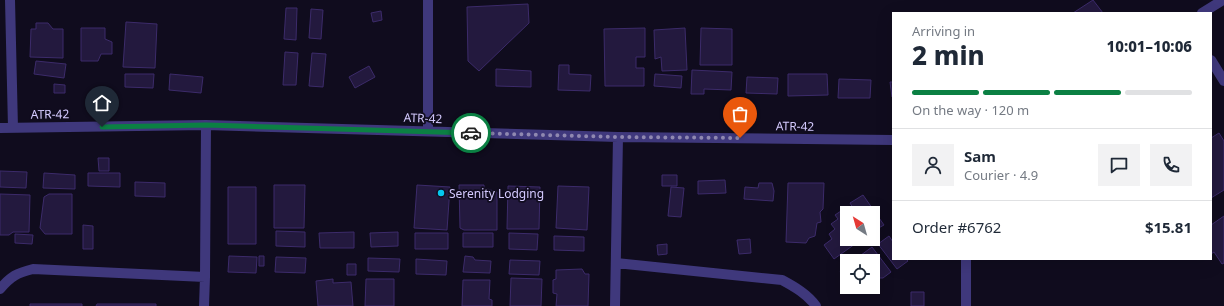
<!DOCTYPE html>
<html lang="en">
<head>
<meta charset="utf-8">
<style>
	:root { --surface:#fff; --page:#f2f2f3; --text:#1f2937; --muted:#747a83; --line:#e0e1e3; --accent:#0b8043 }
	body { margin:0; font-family:"Noto Sans",sans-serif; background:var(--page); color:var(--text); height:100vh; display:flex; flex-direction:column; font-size:15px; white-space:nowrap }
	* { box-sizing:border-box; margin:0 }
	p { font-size:13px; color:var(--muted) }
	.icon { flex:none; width:22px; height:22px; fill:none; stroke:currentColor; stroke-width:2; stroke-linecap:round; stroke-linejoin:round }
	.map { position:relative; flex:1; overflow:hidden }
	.drawer { position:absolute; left:892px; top:12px; width:320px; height:248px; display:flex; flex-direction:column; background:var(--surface); border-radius:0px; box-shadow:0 4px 16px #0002 }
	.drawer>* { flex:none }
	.needle { width:26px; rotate:323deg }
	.buttons { position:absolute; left:840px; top:206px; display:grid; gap:8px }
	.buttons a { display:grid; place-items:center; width:40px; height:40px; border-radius:0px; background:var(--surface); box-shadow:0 4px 16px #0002; font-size:20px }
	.pin { position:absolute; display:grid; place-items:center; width:34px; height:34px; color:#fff; margin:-41px -17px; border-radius:50% 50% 50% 0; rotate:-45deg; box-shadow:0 0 4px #0007 }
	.pin .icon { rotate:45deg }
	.courier { position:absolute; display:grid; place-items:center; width:40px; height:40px; margin:-20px; border:3px solid #0b8043; border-radius:50%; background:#fff; color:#222; box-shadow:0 1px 5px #0007 }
	.headline em { font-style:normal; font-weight:800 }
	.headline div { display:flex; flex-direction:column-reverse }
	.headline { display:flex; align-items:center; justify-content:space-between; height:68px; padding:0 20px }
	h1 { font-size:26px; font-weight:800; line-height:30px }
	.bar { display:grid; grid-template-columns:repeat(4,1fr); gap:6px 4px; align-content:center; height:48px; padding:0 20px }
	.bar i { height:5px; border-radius:3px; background:var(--line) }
	.bar .on { background:var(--accent) }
	.bar p { grid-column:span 4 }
	.line { display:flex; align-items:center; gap:10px; padding:0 20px; border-top:1px solid var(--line) }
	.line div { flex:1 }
	.round { display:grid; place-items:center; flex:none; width:42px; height:42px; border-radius:0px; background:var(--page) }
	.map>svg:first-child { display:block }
	.building { fill:#23193e; stroke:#3c2b6a }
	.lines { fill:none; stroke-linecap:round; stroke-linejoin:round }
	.minor { stroke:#3f387c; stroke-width:10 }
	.done { stroke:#8f88b0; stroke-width:4; stroke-dasharray:0 7.2 }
	.route { stroke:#0b8043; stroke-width:5 }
	.poi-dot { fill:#05c7ef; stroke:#100c1e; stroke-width:1.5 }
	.labels { text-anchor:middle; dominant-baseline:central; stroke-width:3.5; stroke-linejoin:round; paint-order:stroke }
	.street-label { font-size:12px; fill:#d4cafe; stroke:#100c1e }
	.poi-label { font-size:12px; fill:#d4cafe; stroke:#100c1e; text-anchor:start }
</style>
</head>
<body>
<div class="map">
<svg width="1224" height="306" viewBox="0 0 1224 306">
	<rect width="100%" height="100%" fill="#100c1e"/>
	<path class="building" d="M 1093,0 L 1103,13 L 1073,13 Z
		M 528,4 L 529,23 L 479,71 L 468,61 L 467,7 Z
		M 286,8 L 297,8 L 296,40 L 284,39 Z
		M 311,9 L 323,10 L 321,39 L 309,38 Z
		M 381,11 L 382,20 L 373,22 L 371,13 Z
		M 126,22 L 157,24 L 155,68 L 123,67 Z
		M 36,23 L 48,23 L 53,29 L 63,29 L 63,58 L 30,57 L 31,29 L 36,29 Z
		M 81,28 L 105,28 L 105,39 L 112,42 L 112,54 L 101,54 L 98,61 L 81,61 Z
		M 645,28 L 645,57 L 636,57 L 636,68 L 644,68 L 644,86 L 605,86 L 604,29 Z
		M 685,28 L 687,70 L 662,71 L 661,57 L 655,59 L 654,30 Z
		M 701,28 L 732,29 L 732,65 L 700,65 Z
		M 285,52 L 298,53 L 296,85 L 283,85 Z
		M 312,53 L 326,54 L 323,87 L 309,86 Z
		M 36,61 L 66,64 L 64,78 L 34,74 Z
		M 559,65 L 569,65 L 569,74 L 591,75 L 590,91 L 558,90 Z
		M 369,66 L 375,77 L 355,88 L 349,77 Z
		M 496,69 L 531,71 L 531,87 L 496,86 Z
		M 692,70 L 732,72 L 731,90 L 704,89 L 704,94 L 691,94 Z
		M 125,74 L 154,74 L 153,88 L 125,87 Z
		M 170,74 L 203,77 L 201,93 L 169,90 Z
		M 655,74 L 682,76 L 681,88 L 654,86 Z
		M 788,74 L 827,74 L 828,95 L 788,96 Z
		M 747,77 L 778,78 L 777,94 L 746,93 Z
		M 839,79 L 871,80 L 870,98 L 838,98 Z
		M 890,82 L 893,82 L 893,96 L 892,97 Z
		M 54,84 L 65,85 L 65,93 L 54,93 Z
		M 1219,133 L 1224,141 L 1224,190 L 1211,198 L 1211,138 Z
		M 98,158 L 109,158 L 109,171 L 99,171 Z
		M 0,171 L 27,172 L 26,188 L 0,187 Z
		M 44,173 L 75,175 L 75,189 L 43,188 Z
		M 88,173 L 120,173 L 120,187 L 88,186 Z
		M 662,175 L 677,175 L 677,186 L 662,186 Z
		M 725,180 L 726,193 L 698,194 L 698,181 Z
		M 135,182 L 165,183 L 165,197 L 135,196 Z
		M 759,183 L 772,183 L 774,191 L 773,201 L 744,199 L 745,187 L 758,188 Z
		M 788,183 L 824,183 L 823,209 L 820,212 L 821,222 L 817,223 L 815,236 L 809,238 L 806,243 L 786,242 Z
		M 274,185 L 305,185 L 304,228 L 274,228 Z
		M 417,185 L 450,187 L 447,230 L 414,228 Z
		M 459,185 L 484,185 L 484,188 L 497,192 L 497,230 L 464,230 L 460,228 Z
		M 508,186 L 540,187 L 539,229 L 507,229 Z
		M 558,186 L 589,187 L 587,230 L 556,228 Z
		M 228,187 L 256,187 L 256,244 L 228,244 Z
		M 671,187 L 684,188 L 681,217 L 668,216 Z
		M 0,194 L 30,195 L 29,232 L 13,232 L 9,235 L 0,235 Z
		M 49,194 L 72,194 L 72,234 L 45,234 L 40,228 L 44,197 Z
		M 863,195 L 884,225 L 873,231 L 873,213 L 856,213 L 850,203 Z
		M 844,209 L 847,213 L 847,239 L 862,239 L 834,259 L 824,245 L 832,239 L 829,234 L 835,229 L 831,224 L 838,219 L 835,215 Z
		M 1224,216 L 1224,263 L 1222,264 L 1214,252 L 1211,254 L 1211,225 Z
		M 83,225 L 93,226 L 93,249 L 83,249 Z
		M 276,231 L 305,232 L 305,247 L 276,246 Z
		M 354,232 L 354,248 L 320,248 L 319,233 Z
		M 398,232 L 398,246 L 371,247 L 370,233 Z
		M 415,233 L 448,233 L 448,249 L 415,249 Z
		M 463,233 L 493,233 L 493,247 L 463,247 Z
		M 509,233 L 538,234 L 537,250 L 509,249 Z
		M 15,234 L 33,235 L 32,244 L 15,243 Z
		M 554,236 L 584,237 L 584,251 L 554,250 Z
		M 889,236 L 893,242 L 893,259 L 906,259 L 908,261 L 897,269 L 878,244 Z
		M 750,239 L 751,253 L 739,254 L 737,240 Z
		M 667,244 L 667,254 L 658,255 L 657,245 Z
		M 872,247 L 891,272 L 883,278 L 880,278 L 875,281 L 876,283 L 873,285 L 873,261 L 853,261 Z
		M 229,256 L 257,257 L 256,273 L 228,272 Z
		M 259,256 L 264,256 L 264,266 L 259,266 Z
		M 465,256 L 473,257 L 475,260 L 491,261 L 490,273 L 463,272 Z
		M 276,257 L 306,258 L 305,273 L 275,272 Z
		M 368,258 L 400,259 L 399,272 L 368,271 Z
		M 416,259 L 447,261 L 446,275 L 416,274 Z
		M 510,260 L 540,261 L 539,275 L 509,274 Z
		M 347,264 L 356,264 L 356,275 L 347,275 Z
		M 847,265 L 847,280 L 840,271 Z
		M 582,269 L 585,274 L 589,274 L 588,306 L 556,306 L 557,294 L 553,293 L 553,280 L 556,279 L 556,270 Z
		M 511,278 L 542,279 L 541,306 L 510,306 Z
		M 333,279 L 333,283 L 351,282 L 353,306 L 318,306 L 316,281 Z
		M 366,279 L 394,279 L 394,306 L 365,306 Z
		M 463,280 L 490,280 L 489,299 L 492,300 L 492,306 L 462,306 Z
		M 852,287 L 870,287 L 861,292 L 855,291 Z
		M 911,292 L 924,292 L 924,306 L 911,306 Z
		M 30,304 L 82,304 L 82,306 L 30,306 Z
		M 97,304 L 156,304 L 156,306 L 96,306 Z"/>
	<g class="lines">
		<path class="minor" d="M 10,0 L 13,128
			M 1202,13 L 1223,0
			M 1211,60 L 1224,81
			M 0,128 L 206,125 L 618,137 L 893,140
			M 428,131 L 428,0
			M 616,263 L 782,280 C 795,287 807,294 816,306
			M 0,289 C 11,276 17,273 33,269 L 205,277 L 206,125
			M 204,306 L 205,277
			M 615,306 L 618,137
			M 966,306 L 966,259"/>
	</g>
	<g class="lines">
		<path class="done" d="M 471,133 L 618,137 L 740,138"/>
		<path class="route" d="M 102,127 L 206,125 L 471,133"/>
	</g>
	<circle class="poi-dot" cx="441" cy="193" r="4"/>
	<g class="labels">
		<g class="street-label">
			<text transform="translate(50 114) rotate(-1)">ATR-42</text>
			<text transform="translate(423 118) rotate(2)">ATR-42</text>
			<text transform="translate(795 126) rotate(1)">ATR-42</text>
		</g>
		<g class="poi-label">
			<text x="449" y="193">Serenity Lodging</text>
		</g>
	</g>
</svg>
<div class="buttons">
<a><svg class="needle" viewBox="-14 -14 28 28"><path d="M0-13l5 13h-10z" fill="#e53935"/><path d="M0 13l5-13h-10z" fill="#747a83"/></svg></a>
<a><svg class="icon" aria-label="locate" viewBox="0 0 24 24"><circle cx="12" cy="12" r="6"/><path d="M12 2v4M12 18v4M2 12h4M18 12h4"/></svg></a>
</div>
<div class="pin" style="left:740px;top:138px;background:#ea580c"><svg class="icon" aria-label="bag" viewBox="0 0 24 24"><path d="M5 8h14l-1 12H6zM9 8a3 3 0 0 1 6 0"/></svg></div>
<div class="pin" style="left:102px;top:127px;background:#1f2937"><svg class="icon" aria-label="home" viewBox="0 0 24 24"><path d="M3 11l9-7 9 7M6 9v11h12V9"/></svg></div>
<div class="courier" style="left:471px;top:133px"><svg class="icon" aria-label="car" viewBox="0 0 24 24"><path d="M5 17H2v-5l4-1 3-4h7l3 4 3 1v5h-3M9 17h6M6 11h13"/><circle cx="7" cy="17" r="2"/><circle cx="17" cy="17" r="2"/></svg></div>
<section class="drawer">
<div class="headline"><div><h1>2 min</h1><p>Arriving in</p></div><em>10:01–10:06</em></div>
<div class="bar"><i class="on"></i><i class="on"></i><i class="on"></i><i></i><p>On the way · 120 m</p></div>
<div class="line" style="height:72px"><a class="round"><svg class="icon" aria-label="person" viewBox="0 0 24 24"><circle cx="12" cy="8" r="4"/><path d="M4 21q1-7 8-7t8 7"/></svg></a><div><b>Sam</b><p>Courier · 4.9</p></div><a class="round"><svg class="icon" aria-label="chat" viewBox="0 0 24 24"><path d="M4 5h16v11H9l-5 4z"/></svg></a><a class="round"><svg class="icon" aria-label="phone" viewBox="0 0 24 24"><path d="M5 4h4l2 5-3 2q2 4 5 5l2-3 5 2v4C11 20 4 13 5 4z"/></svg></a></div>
<div class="line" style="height:52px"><div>Order #6762</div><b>$15.81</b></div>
</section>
</div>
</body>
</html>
